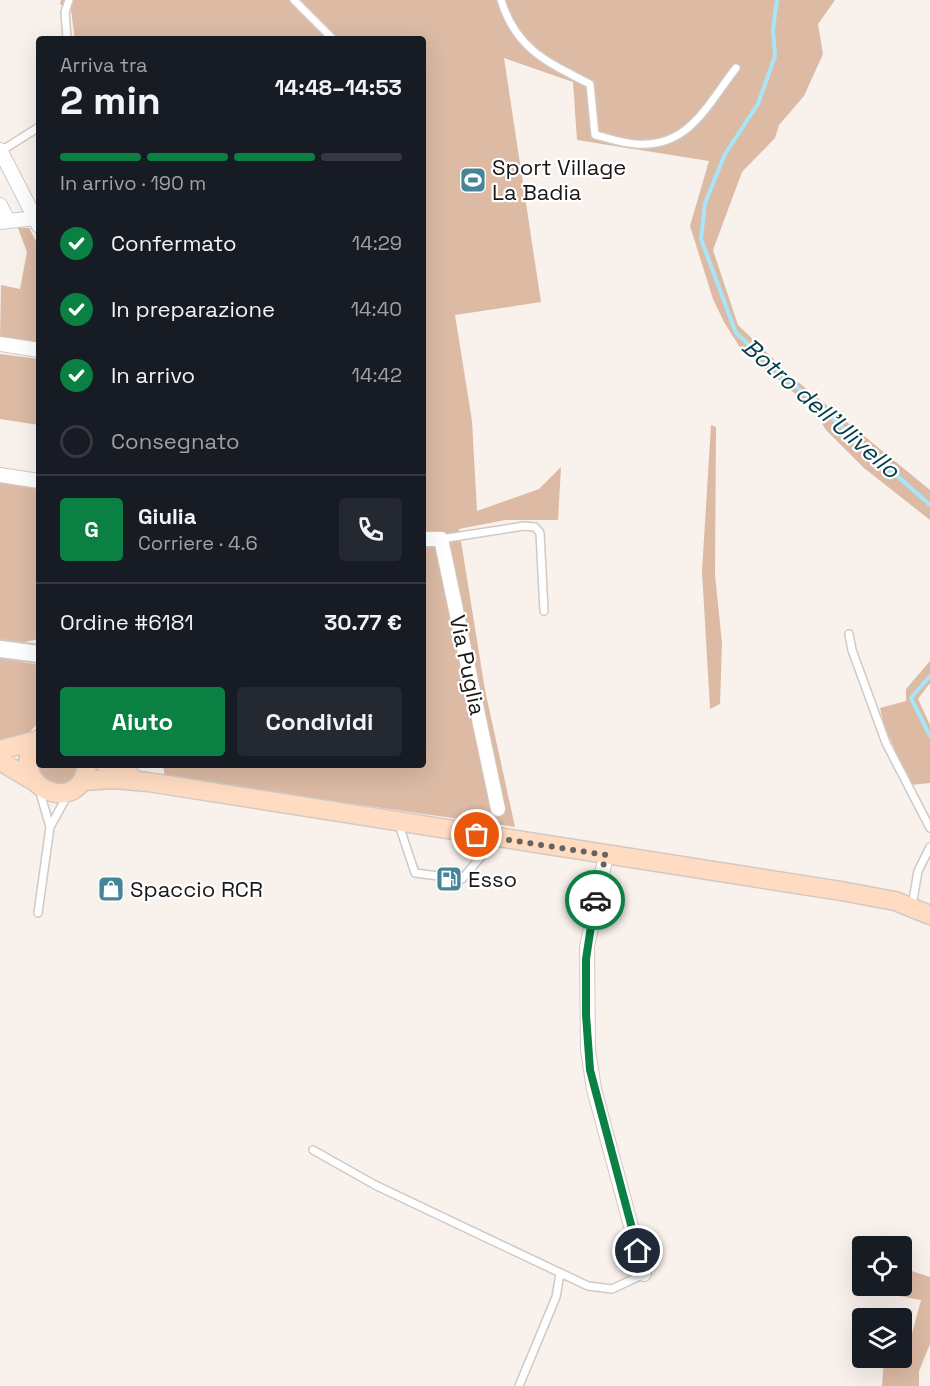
<!DOCTYPE html>
<html lang="it">
<head>
<meta charset="utf-8">
<style>
	:root { --surface:#171b24; --page:#242831; --text:#f1f3f6; --muted:#9ea1a6; --line:#363941; --accent:#0b8043 }
	body { margin:0; font-family:"Space Grotesk",sans-serif; background:var(--page); color:var(--text); height:100vh; display:flex; flex-direction:column; font-size:22px; white-space:nowrap }
	* { box-sizing:border-box; margin:0 }
	p { font-size:20px; color:var(--muted) }
	.icon { flex:none; width:33px; height:33px; fill:none; stroke:currentColor; stroke-width:2; stroke-linecap:round; stroke-linejoin:round }
	.map { position:relative; flex:1; overflow:hidden }
	.panel { position:absolute; left:36px; top:36px; width:390px; height:732px; display:flex; flex-direction:column; background:var(--surface); border-radius:6px; box-shadow:0 6px 24px #0002 }
	.panel>* { flex:none }
	.fabs { position:absolute; left:852px; top:1236px; display:grid; gap:12px }
	.fabs a { display:grid; place-items:center; width:60px; height:60px; border-radius:6px; background:var(--surface); box-shadow:0 6px 24px #0002; font-size:30px }
	.pin { position:absolute; display:grid; place-items:center; width:51px; height:51px; color:#fff; margin:-26px; border:3px solid #fff; border-radius:50%; box-shadow:0 2px 6px #0007 }
	.courier { position:absolute; display:grid; place-items:center; width:60px; height:60px; margin:-30px; border:4px solid #0b8043; border-radius:50%; background:#fff; color:#222; box-shadow:0 2px 8px #0007 }
	.head em { font-style:normal; font-weight:700 }
	.head div { display:flex; flex-direction:column-reverse }
	.head { display:flex; align-items:center; justify-content:space-between; height:102px; padding:0 24px }
	h1 { font-size:39px; font-weight:700; line-height:45px }
	.bar { display:grid; grid-template-columns:repeat(4,1fr); gap:9px 6px; align-content:center; height:72px; padding:0 24px }
	.bar i { height:8px; border-radius:4px; background:var(--line) }
	.bar .current { background:var(--accent) }
	.bar p { grid-column:span 4 }
	.line { display:flex; align-items:center; gap:15px; padding:0 24px; border-top:2px solid var(--line) }
	.line div { flex:1 }
	.round { display:grid; place-items:center; flex:none; width:63px; height:63px; border-radius:6px; background:var(--page) }
	ol { padding:0 24px; list-style:none }
	li { display:flex; align-items:center; gap:18px; height:66px }
	li p { margin-inline-start:auto }
	li .icon { padding:6px; border-radius:50%; background:var(--accent); color:#fff; stroke-width:4 }
	li:last-child { color:var(--muted) }
	li i { width:33px; height:33px; border:3px solid var(--line); border-radius:50% }
	.primary-button { display:flex; gap:12px; margin-top:auto; padding:12px 24px }
	.primary-button a { flex:1; height:69px; border-radius:6px; background:var(--accent); color:#fff; font-size:24px; font-weight:700; line-height:69px; text-align:center }
	.primary-button a+a { background:var(--page); color:var(--text) }
	.map>svg:first-child { display:block }
	.green { fill:#dcbaa4 }
	.lines { fill:none; stroke-linecap:round; stroke-linejoin:round }
	.stream { stroke:#a7e6f9; stroke-width:4 }
	.service-casing { stroke:#d1c9c4; stroke-width:10 }
	.minor-casing { stroke:#d1c9c4; stroke-width:16 }
	.tertiary-casing { stroke:#d1c9c4; stroke-width:20 }
	.secondary-casing { stroke:#d1c9c4; stroke-width:21 }
	.service { stroke:#fff; stroke-width:7 }
	.minor { stroke:#fff; stroke-width:14 }
	.tertiary { stroke:#fff; stroke-width:16 }
	.secondary { stroke:#ffdcc1; stroke-width:18 }
	.done { stroke:#686361; stroke-width:6; stroke-dasharray:0 10.8 }
	.route { stroke:#0b8043; stroke-width:8 }
	.labels { text-anchor:middle; dominant-baseline:central; stroke-width:4.5; stroke-linejoin:round; paint-order:stroke }
	.poi-label { font-size:22px; fill:#1a1716; stroke:#fff; text-anchor:start }
	.street-label { font-size:22px; fill:#1a1716; stroke:#fff }
	.water-label { font-size:24px; font-style:italic; fill:#033e4b; stroke:#fff }
</style>
</head>
<body>
<div class="map">
<svg width="930" height="1386" viewBox="0 0 930 1386">
	<rect width="100%" height="100%" fill="#f9f1ec"/>
	<path class="green" d="M 61,0 L 835,0 L 818,24 L 823,54 L 804,96 L 779,125 L 775,138 L 742,172 L 713,250 L 738,325 L 792,377 L 930,490 L 930,520 L 864,468 L 826,430 L 813,409 L 739,346 L 724,322 L 713,299 L 690,226 L 709,161 L 577,140 L 573,82 L 504,58 L 541,302 L 455,315 L 472,421 L 477,511 L 539,489 L 561,467 L 558,520 L 505,520 L 459,529 L 485,690 L 515,827 L 165,777 L 163,765 L 423,765 L 423,39 L 75,39 L 71,11 L 60,4 Z
		M 18,228 L 29,228 L 39,247 L 39,344 L 0,338 L 1,285 L 20,289 L 27,252 Z
		M 0,354 L 39,359 L 39,425 L 0,419 Z
		M 711,425 L 716,427 L 715,575 L 722,643 L 720,704 L 710,709 L 702,571 Z
		M 0,483 L 39,489 L 39,639 L 19,643 L 0,642 Z
		M 0,658 L 39,665 L 39,722 L 26,736 L 0,743 Z
		M 930,661 L 930,683 L 918,699 L 930,725 L 930,783 L 910,785 L 884,725 L 880,708 L 906,701 L 906,689 Z
		M 39,752 L 39,765 L 80,765 C 69,790 58,790 38,773 Z
		M 902,1268 L 930,1277 L 930,1344 L 919,1371 L 919,1386 L 882,1386 L 884,1358 L 902,1358 L 902,1346 L 910,1341 L 921,1300 L 877,1292 L 874,1286 L 902,1286 Z"/>
	<g class="lines">
		<path class="stream" d="M 777,0 L 773,29 L 775,56 L 758,104 L 725,154 L 705,203 L 701,239 L 736,333 L 930,505
			M 930,676 L 911,698 L 930,736"/>
		<defs>
			<path id="service" d="M 294,0 L 333,39
				M 501,0 C 516,49 547,62 590,84 L 595,135 C 608,138 622,143 636,144 C 689,148 707,105 736,68
				M 67,39 L 65,12 L 69,0
				M 1,151 L 39,127
				M 441,539 L 524,526 L 535,527 L 540,533 L 544,611
				M 849,634 L 852,650 L 886,743 L 930,828
				M 399,825 L 415,873 L 462,879 L 496,839
				M 50,827 L 67,796
				M 912,906 L 918,871 L 930,847
				M 38,913 L 50,827 L 39,789
				M 313,1150 L 375,1185 L 588,1286 L 612,1289 L 644,1274
				M 519,1386 L 556,1297 L 560,1274"/>
			<path id="minor" d="M 0,150 L 39,226
				M 0,205 L 8,221
				M 0,222 L 35,218
				M 0,344 L 39,350
				M 0,475 L 39,481
				M 423,539 L 441,539 L 498,809
				M 606,855 L 587,947 L 588,1050 L 594,1089 L 644,1274"/>
			<path id="tertiary" d="M 0,649 L 39,654"/>
			<path id="secondary" d="M 39,739 C 0,782 80,822 87,765
				M 0,750 L 38,740
				M 0,761 L 32,780
				M 106,765 L 132,777
				M 82,781 L 114,779 L 148,782 L 841,891 L 895,901 L 930,915"/>
		</defs>
		<use href="#service" class="service-casing"/>
		<use href="#minor" class="minor-casing"/>
		<use href="#tertiary" class="tertiary-casing"/>
		<use href="#secondary" class="secondary-casing"/>
		<use href="#service" class="service"/>
		<use href="#minor" class="minor"/>
		<use href="#tertiary" class="tertiary"/>
		<use href="#secondary" class="secondary"/>
	</g>
	<g class="lines">
		<path class="done" d="M 477,835 L 606,855 L 595,900"/>
		<path class="route" d="M 595,900 L 586,959 L 586,1015 L 590,1070 L 638,1251"/>
	</g>
	<defs>
		<symbol id="stadium-square" viewBox="-11 -11 22 22"><rect x="-9" y="-9" width="18" height="18" rx="4" fill="#448698" stroke="#fff"/><path d="M0-5a6.5 5 0 1 0 0 10a6.5 5 0 1 0 0-10ZM-3.5-1.8h7v3.6h-7Z" fill="#fff"/></symbol>
		<symbol id="fuel-square" viewBox="-11 -11 22 22"><rect x="-9" y="-9" width="18" height="18" rx="4" fill="#448698" stroke="#fff"/><path d="M-5.5-6h7V0h2V4h1.3V-2.5L3-4.5l.8-.8L6-3V5H2.5V1h-1V6h-7ZM-4.2-4.7v3.2H.2V-4.7Z" fill="#fff"/></symbol>
		<symbol id="shop-square" viewBox="-11 -11 22 22"><rect x="-9" y="-9" width="18" height="18" rx="4" fill="#448698" stroke="#fff"/><path d="M-5-2.5h2.3a2.7 3.5 0 0 1 5.4 0H5L5.5 6h-11ZM-1.5-2.5h3a1.5 2.3 0 0 0-3 0Z" fill="#fff"/></symbol>
	</defs>
	<g fill-rule="evenodd">
		<use href="#stadium-square" x="458" y="165" width="30" height="30"/>
		<use href="#fuel-square" x="434" y="864" width="30" height="30"/>
		<use href="#shop-square" x="96" y="874" width="30" height="30"/>
	</g>
	<g class="labels">
		<g class="poi-label">
			<text x="492" y="167">Sport Village<tspan x="492" dy="25">La Badia</tspan></text>
			<text x="468" y="879">Esso</text>
			<text x="130" y="889">Spaccio RCR</text>
		</g>
		<g class="street-label">
			<text transform="translate(468 665) rotate(78)">Via Puglia</text>
		</g>
		<g class="water-label">
			<text transform="translate(821 408) rotate(41)">Botro dell'Ulivello</text>
		</g>
	</g>
</svg>
<div class="fabs">
<a><svg class="icon" aria-label="locate" viewBox="0 0 24 24"><circle cx="12" cy="12" r="6"/><path d="M12 2v4M12 18v4M2 12h4M18 12h4"/></svg></a>
<a><svg class="icon" aria-label="layers" viewBox="0 0 24 24"><path d="M12 4l9 5-9 5-9-5zM3 14l9 5 9-5"/></svg></a>
</div>
<div class="pin" style="left:477px;top:835px;background:#ea580c"><svg class="icon" aria-label="bag" viewBox="0 0 24 24"><path d="M5 8h14l-1 12H6zM9 8a3 3 0 0 1 6 0"/></svg></div>
<div class="pin" style="left:638px;top:1251px;background:#1f2937"><svg class="icon" aria-label="home" viewBox="0 0 24 24"><path d="M3 11l9-7 9 7M6 9v11h12V9"/></svg></div>
<div class="courier" style="left:595px;top:900px"><svg class="icon" aria-label="car" viewBox="0 0 24 24"><path d="M5 17H2v-5l4-1 3-4h7l3 4 3 1v5h-3M9 17h6M6 11h13"/><circle cx="7" cy="17" r="2"/><circle cx="17" cy="17" r="2"/></svg></div>
<section class="panel">
<div class="head"><div><h1>2 min</h1><p>Arriva tra</p></div><em>14:48–14:53</em></div>
<div class="bar"><i class="current"></i><i class="current"></i><i class="current"></i><i></i><p>In arrivo · 190 m</p></div>
<ol>
<li><svg class="icon" aria-label="check" viewBox="0 0 24 24"><path d="M5 12l5 5 9-10"/></svg>Confermato<p>14:29</p></li>
<li><svg class="icon" aria-label="check" viewBox="0 0 24 24"><path d="M5 12l5 5 9-10"/></svg>In preparazione<p>14:40</p></li>
<li><svg class="icon" aria-label="check" viewBox="0 0 24 24"><path d="M5 12l5 5 9-10"/></svg>In arrivo<p>14:42</p></li>
<li><i></i>Consegnato</li>
</ol>
<div class="line" style="height:108px"><b class="round" style="background:var(--accent);color:#fff">G</b><div><b>Giulia</b><p>Corriere · 4.6</p></div><a class="round"><svg class="icon" aria-label="phone" viewBox="0 0 24 24"><path d="M5 4h4l2 5-3 2q2 4 5 5l2-3 5 2v4C11 20 4 13 5 4z"/></svg></a></div>
<div class="line" style="height:78px"><div>Ordine #6181</div><b>30.77 €</b></div>
<div class="primary-button"><a>Aiuto</a><a>Condividi</a></div>
</section>
</div>
</body>
</html>
